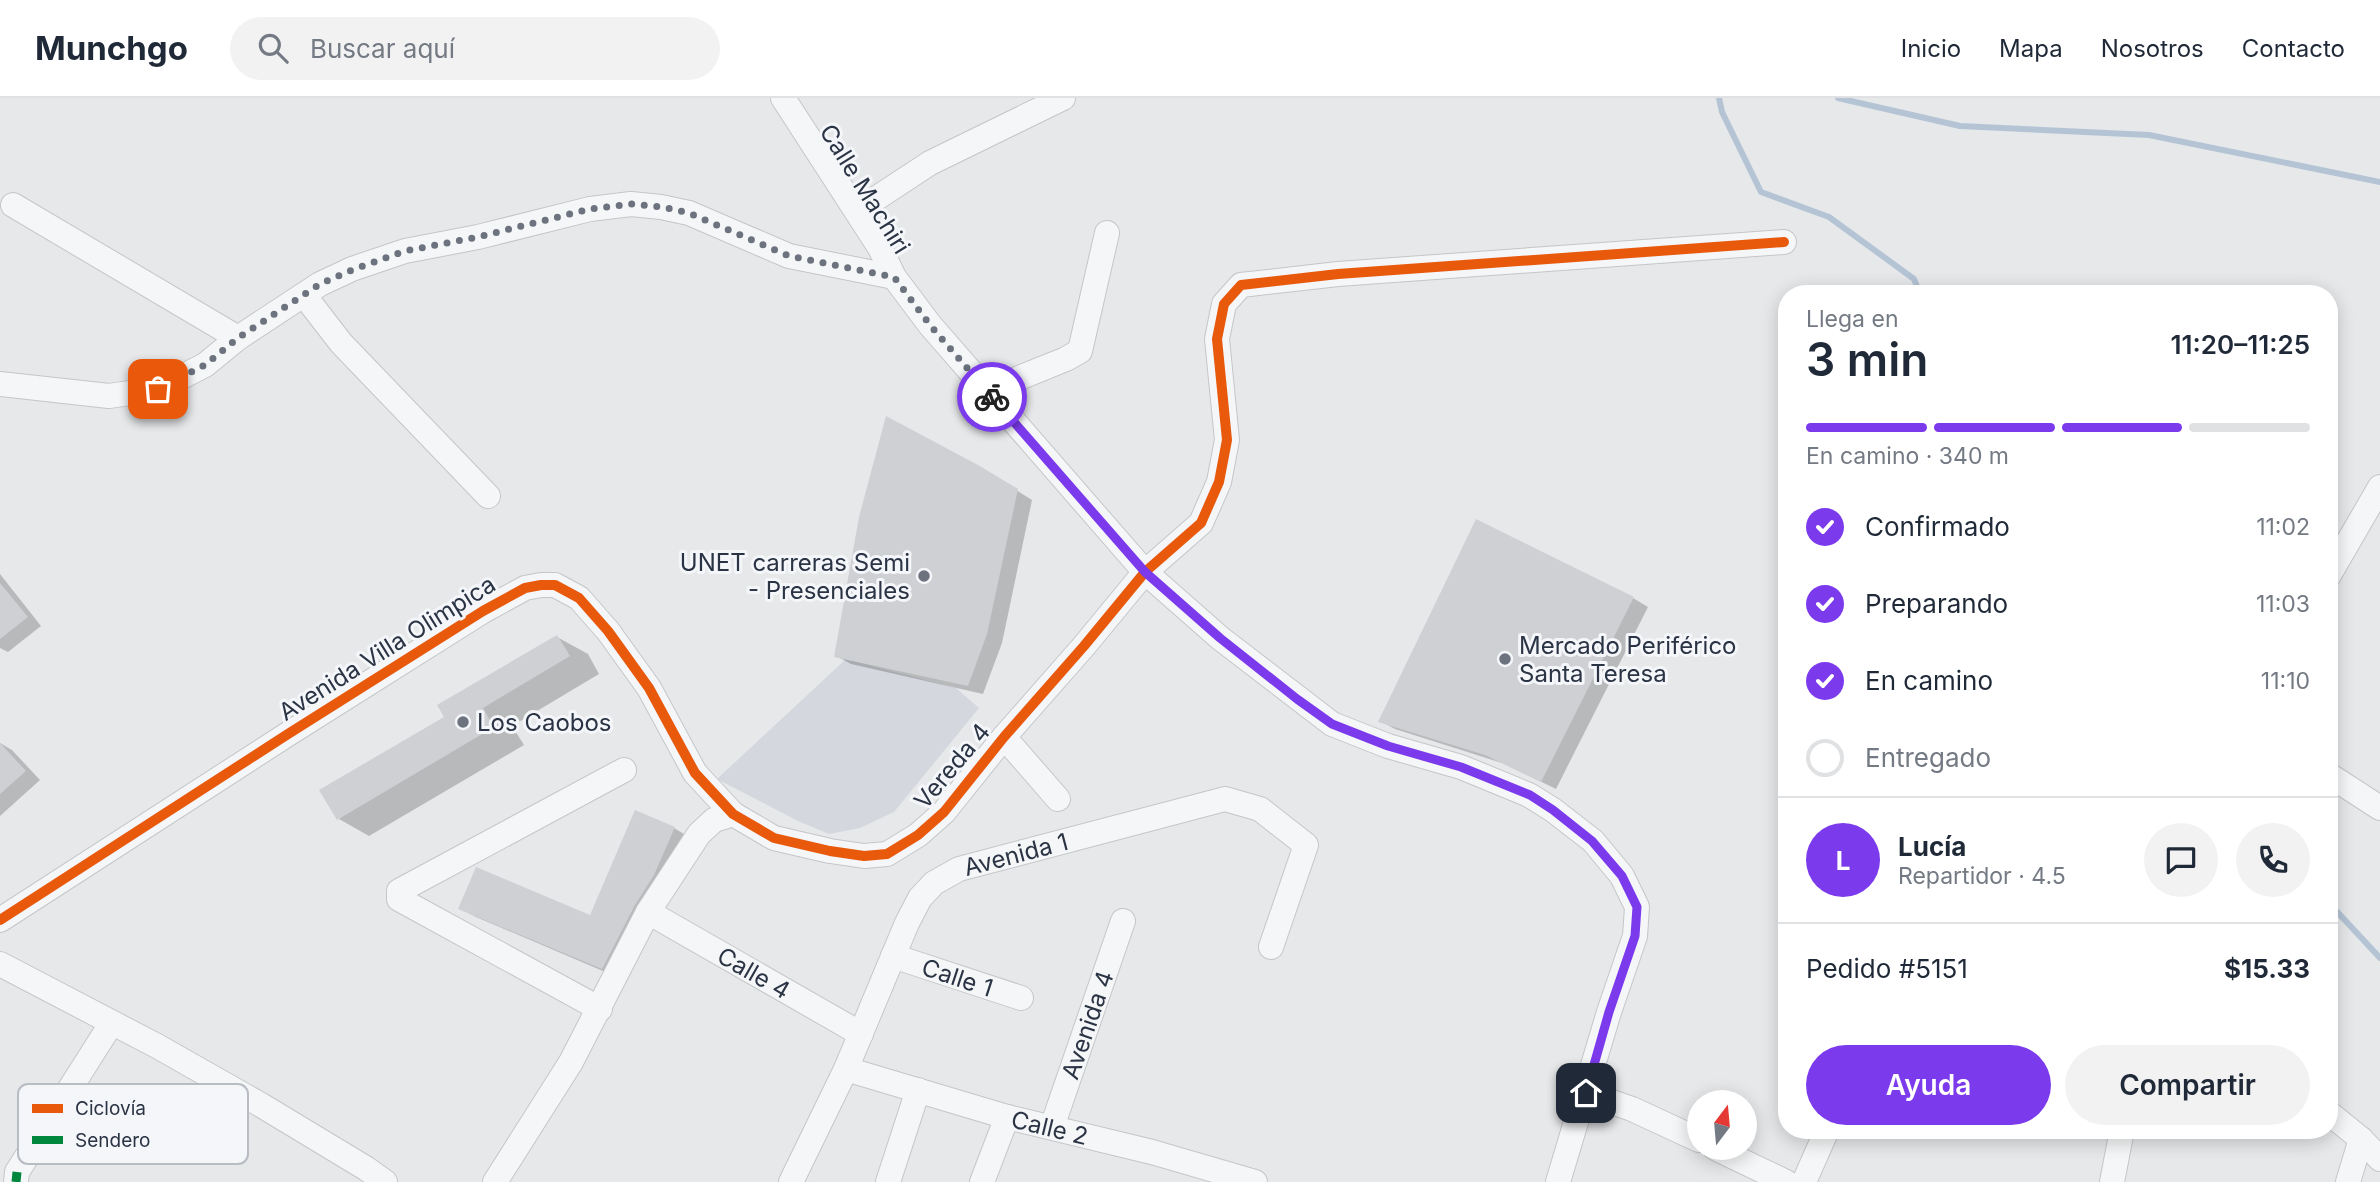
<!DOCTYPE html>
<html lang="es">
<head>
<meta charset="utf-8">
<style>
	:root { --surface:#fff; --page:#f2f2f3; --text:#1f2937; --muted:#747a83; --line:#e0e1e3; --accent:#7c3aed }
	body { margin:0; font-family:Inter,sans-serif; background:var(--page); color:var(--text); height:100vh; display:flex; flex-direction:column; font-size:26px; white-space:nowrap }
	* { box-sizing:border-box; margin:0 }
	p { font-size:23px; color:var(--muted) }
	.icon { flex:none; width:38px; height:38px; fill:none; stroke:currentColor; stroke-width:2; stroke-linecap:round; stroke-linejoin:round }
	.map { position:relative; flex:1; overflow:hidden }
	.panel { position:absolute; left:1778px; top:187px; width:560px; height:854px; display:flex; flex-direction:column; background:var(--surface); border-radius:28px; box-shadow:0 4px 18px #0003 }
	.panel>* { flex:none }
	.needle { width:46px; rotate:16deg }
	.fabs { position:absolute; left:1687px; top:992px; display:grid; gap:14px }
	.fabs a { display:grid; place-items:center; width:70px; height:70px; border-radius:50%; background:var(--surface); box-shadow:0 4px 18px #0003; font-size:35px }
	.pin { position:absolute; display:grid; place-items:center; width:60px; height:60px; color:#fff; margin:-30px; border-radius:14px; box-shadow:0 4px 10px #0006 }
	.courier { position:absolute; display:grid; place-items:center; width:70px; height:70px; margin:-35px; border:5px solid #7c3aed; border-radius:50%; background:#fff; color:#222; box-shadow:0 2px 9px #0007 }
	.head em { font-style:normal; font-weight:600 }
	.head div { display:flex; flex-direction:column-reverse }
	.head { display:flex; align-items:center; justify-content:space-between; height:119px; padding:0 28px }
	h1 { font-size:46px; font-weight:600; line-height:52px }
	.bar { display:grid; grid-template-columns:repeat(4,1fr); gap:10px 7px; align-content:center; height:84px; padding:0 28px }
	.bar i { height:9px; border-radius:5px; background:var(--line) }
	.bar .active { background:var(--accent) }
	.bar p { grid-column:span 4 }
	.line { display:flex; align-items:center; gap:18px; padding:0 28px; border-top:2px solid var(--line) }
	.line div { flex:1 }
	.round { display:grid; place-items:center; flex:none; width:74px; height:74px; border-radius:37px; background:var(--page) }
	ol { padding:0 28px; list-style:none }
	li { display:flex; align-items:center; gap:21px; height:77px }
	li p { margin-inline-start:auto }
	li .icon { padding:7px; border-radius:50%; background:var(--accent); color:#fff; stroke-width:4 }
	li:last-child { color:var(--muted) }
	li i { width:38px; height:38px; border:4px solid var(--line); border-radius:50% }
	.action { display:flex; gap:14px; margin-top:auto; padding:14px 28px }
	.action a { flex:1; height:80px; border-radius:42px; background:var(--accent); color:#fff; font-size:28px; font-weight:600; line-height:80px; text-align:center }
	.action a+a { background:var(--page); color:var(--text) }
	header { display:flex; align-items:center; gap:42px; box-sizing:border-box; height:98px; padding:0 35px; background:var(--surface); border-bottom:2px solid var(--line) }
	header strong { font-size:33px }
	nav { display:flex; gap:38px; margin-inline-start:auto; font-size:24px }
	.search { width:490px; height:63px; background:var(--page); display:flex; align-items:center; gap:18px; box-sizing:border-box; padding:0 24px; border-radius:38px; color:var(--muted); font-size:26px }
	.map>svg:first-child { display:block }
	.built { fill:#d4d7dd }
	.shadow { fill:#0003 }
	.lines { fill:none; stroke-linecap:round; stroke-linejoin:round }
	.stream { stroke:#b4c4d5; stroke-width:6 }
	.building { fill:#ced0d3 }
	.minor-casing { stroke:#c4c6c8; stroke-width:26 }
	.minor { stroke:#f5f6f7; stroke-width:24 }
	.quiet { stroke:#00873e; stroke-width:9; stroke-dasharray:18 9; stroke-linecap:butt }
	.cycleway-casing { stroke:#f4f6f9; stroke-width:15 }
	.cycleway { stroke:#e8590c; stroke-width:10 }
	.done { stroke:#6c737f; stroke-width:7; stroke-dasharray:0 12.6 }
	.route { stroke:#7c3aed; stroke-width:9 }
	.poi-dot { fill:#6c737f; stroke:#f4f6f9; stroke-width:2.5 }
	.labels { text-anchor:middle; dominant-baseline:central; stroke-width:6; stroke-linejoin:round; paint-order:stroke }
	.street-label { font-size:24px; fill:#2b3445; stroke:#f4f6f9 }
	.poi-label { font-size:24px; fill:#2b3445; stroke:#f4f6f9; text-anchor:start }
	.key { fill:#f4f6f9; stroke:#b8bcc3; stroke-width:2 }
	.key-label { font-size:19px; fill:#2b3445 }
</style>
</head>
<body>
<header>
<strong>Munchgo</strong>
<div class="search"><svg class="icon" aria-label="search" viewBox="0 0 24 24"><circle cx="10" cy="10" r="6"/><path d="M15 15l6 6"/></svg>Buscar aquí</div>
<nav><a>Inicio</a><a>Mapa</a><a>Nosotros</a><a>Contacto</a></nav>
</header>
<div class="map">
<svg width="2380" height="1084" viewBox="0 0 2380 1084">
	<rect width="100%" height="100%" fill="#e6e8ea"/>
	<path class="built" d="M 846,561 L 956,590 L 979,610 L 894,714 L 860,730 L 829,736 L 798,723 L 717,681 Z"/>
	<path class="shadow" d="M 977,368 L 1032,402 L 1002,545 L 983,596 L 851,566 L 836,558 Z
		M 0,476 L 41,528 L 8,554 L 0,550 Z
		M 1633,500 L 1648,509 L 1556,691 L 1502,665 L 1395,631 L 1380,623 Z
		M 557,539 L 588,556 L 599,576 L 512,628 L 524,647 L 369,738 L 339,721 L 446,619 Z
		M 0,645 L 12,652 L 40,682 L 0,718 Z
		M 674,730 L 689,739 L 617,879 L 476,819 L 461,811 L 591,820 Z"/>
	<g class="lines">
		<path class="stream" d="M 1719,0 L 1722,14 L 1761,94 L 1829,119 L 1914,181 L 1920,196
			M 1838,0 L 1960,28 L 2149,37 L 2380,84
			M 2329,805 L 2380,860"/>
	</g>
	<path class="building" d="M 886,318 L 978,367 L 1018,391 L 987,536 L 968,588 L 834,559 L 859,419 Z
		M 1476,421 L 1634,499 L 1541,684 L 1485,657 L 1378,624 Z
		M 0,485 L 28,519 L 0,541 Z
		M 557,537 L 570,558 L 483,610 L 494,629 L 337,722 L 319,692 L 444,619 L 437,607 Z
		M 0,645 L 26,673 L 0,696 Z
		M 635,712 L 675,729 L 654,777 L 635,807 L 602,871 L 458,811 L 476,769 L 590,817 Z"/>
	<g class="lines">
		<defs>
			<g id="minor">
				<path d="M 783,0 L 880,150 L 894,179 L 930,227 L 1145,474 L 1220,540 L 1332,626 L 1388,648 L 1461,669 L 1529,697 L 1553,712 L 1593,743 L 1622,778 L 1637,809 L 1635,838 L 1609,914 L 1558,1084"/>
				<path d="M 13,107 L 238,240"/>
				<path d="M 857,113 L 930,65 L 1063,0"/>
				<path d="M 304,197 L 341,245 L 488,398"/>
				<path d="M 0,286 L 109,298 L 158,291 L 205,267 L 238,240 L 320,186 L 352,171 L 405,153 L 478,139 L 590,111 L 631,106 L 661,109 L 689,115 L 789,158 L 894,179"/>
				<path d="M 987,293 L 1066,261 L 1080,253 L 1107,135"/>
				<path d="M 2329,477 L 2380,389"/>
				<path d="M 1004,639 L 1058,701"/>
				<path d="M 2329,677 L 2380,710"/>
				<path id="s1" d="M 648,814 L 861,936"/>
				<path d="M 0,822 L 288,636 L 483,513 L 525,490 L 541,487 L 555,487 L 579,500 L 608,533 L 649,590 L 695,675 L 733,716 L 774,740 L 830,753 L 864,758 L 887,756 L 918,737 L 944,714 L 1004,639 L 1084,548 L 1145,474 L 1201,425 L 1219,384 L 1227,342 L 1217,241 L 1224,206 L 1241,187 L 1338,176 L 1784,144"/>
				<path id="s2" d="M 893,858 L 1021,900"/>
				<path d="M 0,866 L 157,948 L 261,1007 L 367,1071 L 385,1084"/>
				<path d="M 600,911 L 399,801 L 399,793 L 624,672"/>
				<path id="s3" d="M 846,971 L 1007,1019 L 1152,1054 L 1255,1084"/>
				<path d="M 1586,995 L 1632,1011 L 1699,1042"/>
				<path d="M 2329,1015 L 2361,1041 L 2380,1061"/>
				<path id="s4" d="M 1052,1029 L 1123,823"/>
				<path d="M 1715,1050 L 1786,1084"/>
				<path d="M 16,1084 L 17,1074 L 111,926"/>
				<path d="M 495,1084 L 571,964 L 648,814 L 699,736 L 714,722 L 733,716"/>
				<path id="s5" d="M 791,1084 L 846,971 L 907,825 L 920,800 L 934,785 L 959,771 L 1225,701 L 1260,711 L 1306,747 L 1271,849"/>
				<path d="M 888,1084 L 918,992"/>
				<path d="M 982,1084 L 1007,1019"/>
				<path d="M 1804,1084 L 1827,1032"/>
				<path d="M 2112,1084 L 2122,1032"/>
				<path d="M 2348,1084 L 2361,1041"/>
			</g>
		</defs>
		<use href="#minor" class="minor-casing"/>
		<use href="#minor" class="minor"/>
		<path class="quiet" d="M 16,1084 L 17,1074"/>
		<defs>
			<path id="cycleway" d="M 0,822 L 288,636 L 483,513 L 525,490 L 541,487 L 555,487 L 579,500 L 608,533 L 649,590 L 695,675 L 733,716 L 774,740 L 830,753 L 864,758 L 887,756 L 918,737 L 944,714 L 1004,639 L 1084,548 L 1145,474 L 1201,425 L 1219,384 L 1227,342 L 1217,241 L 1224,206 L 1241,187 L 1338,176 L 1784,144"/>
		</defs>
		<use href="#cycleway" class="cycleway-casing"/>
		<use href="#cycleway" class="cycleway"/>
	</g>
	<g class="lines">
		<path class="done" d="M 158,291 L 205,267 L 238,240 L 320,186 L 352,172 L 405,153 L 478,139 L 590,111 L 631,106 L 662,109 L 689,115 L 789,158 L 894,179 L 930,227 L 992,299"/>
		<path class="route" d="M 992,299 L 1145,474 L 1220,540 L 1297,601 L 1332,626 L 1388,648 L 1461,669 L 1530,697 L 1553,712 L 1592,743 L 1622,778 L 1637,809 L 1635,838 L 1609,914 L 1586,995"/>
	</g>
	<g class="poi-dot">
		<circle cx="924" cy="478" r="7"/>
		<circle cx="1505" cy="561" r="7"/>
		<circle cx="463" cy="624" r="7"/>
	</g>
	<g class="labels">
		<g class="street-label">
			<text transform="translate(865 91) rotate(58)">Calle Machiri</text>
			<text transform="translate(387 550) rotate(-32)">Avenida Villa Olimpica</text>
			<text transform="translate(952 668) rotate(-50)">Vereda 4</text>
			<text stroke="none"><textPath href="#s5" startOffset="420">Avenida 1</textPath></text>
			<text stroke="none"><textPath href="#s1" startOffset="122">Calle 4</textPath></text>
			<text stroke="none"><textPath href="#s2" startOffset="68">Calle 1</textPath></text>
			<text stroke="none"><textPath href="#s4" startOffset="108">Avenida 4</textPath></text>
			<text stroke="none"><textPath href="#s3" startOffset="212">Calle 2</textPath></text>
		</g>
		<g class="poi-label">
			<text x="910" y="464" text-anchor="end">UNET carreras Semi<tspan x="910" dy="28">- Presenciales</tspan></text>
			<text x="1519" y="547">Mercado Periférico<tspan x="1519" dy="28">Santa Teresa</tspan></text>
			<text x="477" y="624">Los Caobos</text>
		</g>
	</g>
	<rect x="18" y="986" width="230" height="80" rx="10" class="key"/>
	<rect x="32" y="1006" width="31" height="9" fill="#e8590c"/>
	<rect x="32" y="1038" width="31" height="8" fill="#00873e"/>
	<g class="key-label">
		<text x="75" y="1017">Ciclovía</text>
		<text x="75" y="1049">Sendero</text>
	</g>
</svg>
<div class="fabs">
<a><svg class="needle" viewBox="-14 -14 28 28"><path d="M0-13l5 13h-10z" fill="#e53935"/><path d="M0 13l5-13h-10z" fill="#747a83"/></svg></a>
</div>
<div class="pin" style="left:158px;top:291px;background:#ea580c"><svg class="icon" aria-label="bag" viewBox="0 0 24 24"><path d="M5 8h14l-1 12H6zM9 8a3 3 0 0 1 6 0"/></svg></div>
<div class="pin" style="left:1586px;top:995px;background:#1f2937"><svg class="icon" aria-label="home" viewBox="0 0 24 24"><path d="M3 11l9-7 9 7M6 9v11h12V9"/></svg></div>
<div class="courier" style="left:992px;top:299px"><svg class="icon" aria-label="bike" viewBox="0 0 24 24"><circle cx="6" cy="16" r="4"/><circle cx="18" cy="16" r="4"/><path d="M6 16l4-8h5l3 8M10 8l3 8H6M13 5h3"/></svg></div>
<section class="panel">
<div class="head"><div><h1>3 min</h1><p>Llega en</p></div><em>11:20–11:25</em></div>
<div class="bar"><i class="active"></i><i class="active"></i><i class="active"></i><i></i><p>En camino · 340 m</p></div>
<ol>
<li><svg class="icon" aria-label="check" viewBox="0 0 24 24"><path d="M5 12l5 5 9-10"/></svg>Confirmado<p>11:02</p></li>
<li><svg class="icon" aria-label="check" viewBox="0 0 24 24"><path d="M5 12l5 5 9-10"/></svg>Preparando<p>11:03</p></li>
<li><svg class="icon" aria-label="check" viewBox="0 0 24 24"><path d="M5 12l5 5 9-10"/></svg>En camino<p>11:10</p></li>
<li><i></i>Entregado</li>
</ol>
<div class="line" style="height:126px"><b class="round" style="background:var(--accent);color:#fff">L</b><div><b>Lucía</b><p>Repartidor · 4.5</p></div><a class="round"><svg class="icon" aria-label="chat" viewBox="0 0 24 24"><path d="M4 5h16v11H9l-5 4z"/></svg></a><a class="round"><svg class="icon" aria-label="phone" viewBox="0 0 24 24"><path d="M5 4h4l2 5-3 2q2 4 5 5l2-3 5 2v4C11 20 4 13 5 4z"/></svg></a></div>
<div class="line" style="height:91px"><div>Pedido #5151</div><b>$15.33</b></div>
<div class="action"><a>Ayuda</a><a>Compartir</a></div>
</section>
</div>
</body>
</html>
